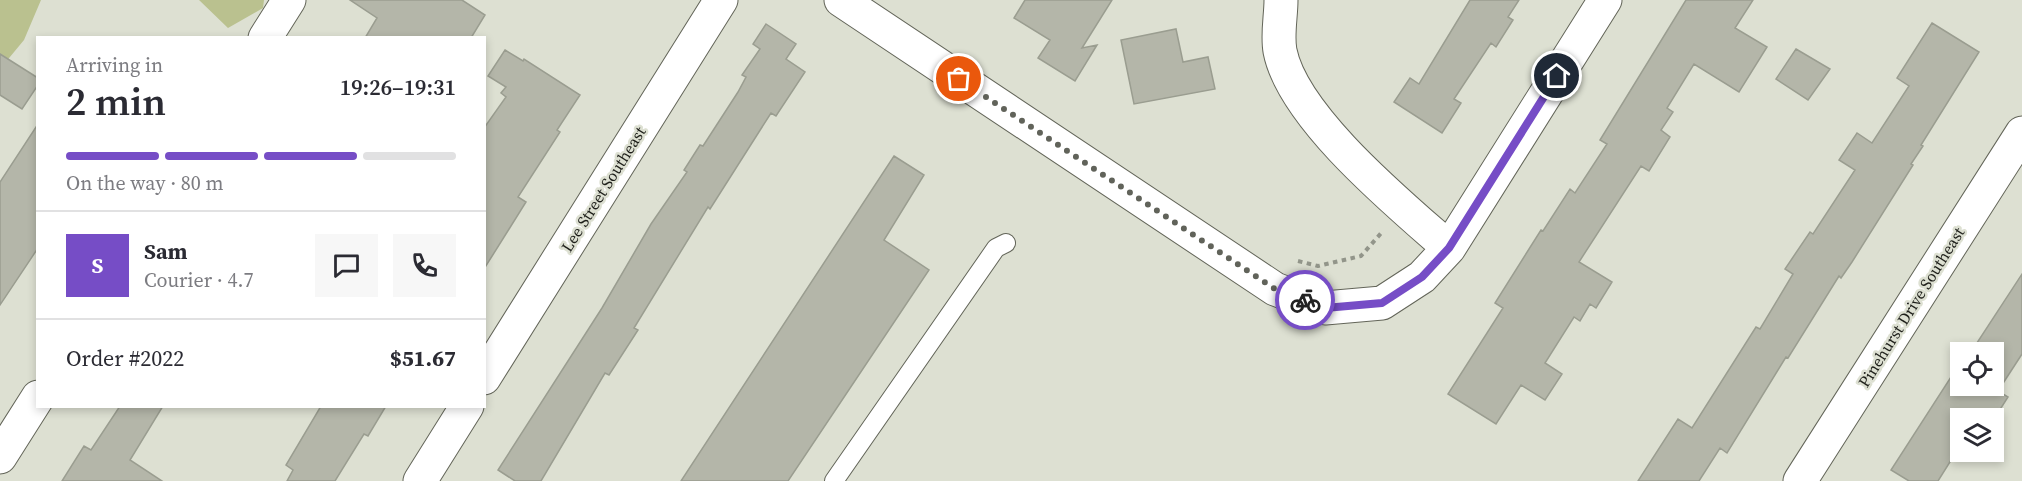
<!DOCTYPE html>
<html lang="en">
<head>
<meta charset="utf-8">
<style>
	:root { --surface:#fff; --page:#f7f7f7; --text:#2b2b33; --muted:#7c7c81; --line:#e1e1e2; --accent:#764dc6 }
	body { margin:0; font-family:"Source Serif 4",serif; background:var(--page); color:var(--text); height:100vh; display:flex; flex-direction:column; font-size:22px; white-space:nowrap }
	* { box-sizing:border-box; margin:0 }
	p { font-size:20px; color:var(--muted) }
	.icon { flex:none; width:33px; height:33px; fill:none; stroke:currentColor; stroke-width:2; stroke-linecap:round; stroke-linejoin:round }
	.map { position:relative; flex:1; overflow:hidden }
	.sheet { position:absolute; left:36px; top:36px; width:450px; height:372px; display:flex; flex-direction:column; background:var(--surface); border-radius:0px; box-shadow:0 3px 9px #0003 }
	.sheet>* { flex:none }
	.fabs { position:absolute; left:1950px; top:342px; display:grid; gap:12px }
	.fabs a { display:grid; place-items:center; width:54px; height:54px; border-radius:0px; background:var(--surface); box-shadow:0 3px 9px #0003; font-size:30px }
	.pin { position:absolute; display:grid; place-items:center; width:51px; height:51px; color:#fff; margin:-26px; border:3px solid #fff; border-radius:50%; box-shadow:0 2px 6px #0007 }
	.courier { position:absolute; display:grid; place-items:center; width:60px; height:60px; margin:-30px; border:4px solid #764dc6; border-radius:50%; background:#fff; color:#222; box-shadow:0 2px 8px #0007 }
	.head em { font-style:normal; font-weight:600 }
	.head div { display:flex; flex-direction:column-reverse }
	.head { display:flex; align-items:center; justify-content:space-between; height:102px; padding:0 30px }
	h1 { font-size:39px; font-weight:600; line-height:45px }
	.bar { display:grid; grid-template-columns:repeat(4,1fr); gap:9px 6px; align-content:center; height:72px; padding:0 30px }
	.bar i { height:8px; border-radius:4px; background:var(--line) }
	.bar .on { background:var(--accent) }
	.bar p { grid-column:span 4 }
	.line { display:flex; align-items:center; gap:15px; padding:0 30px; border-top:2px solid var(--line) }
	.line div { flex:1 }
	.round { display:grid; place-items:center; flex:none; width:63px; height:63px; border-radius:0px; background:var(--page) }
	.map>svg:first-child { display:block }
	.green { fill:#bac18f }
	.building { fill:#b4b6a9; stroke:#9a9d90; stroke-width:1.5 }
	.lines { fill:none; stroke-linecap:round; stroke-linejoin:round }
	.service-casing { stroke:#636559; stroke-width:20 }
	.minor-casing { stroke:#636559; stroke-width:35 }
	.tertiary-casing { stroke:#636559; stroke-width:35 }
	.path { stroke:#92958a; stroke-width:4; stroke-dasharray:4.5 4.5; stroke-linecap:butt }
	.service { stroke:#fff; stroke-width:18 }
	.minor { stroke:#fff; stroke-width:33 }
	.tertiary { stroke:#fff; stroke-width:33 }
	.done { stroke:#61635a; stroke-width:6; stroke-dasharray:0 10.8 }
	.route { stroke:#764dc6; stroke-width:8 }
	.labels { text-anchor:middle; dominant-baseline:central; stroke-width:5; stroke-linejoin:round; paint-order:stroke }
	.street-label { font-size:16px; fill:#1e1f1a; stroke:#dde0d2 }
</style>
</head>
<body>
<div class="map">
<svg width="2022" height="481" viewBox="0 0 2022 481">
	<rect width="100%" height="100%" fill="#dde0d2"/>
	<path class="green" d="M 0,0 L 41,0 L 24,40 L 0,69 Z
		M 199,0 L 264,0 L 263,8 L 228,28 Z"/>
	<path class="building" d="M 350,0 L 462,0 L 485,15 L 471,38 L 365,38 L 377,18 Z
		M 1025,0 L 1112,0 L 1082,48 L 1097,45 L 1075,81 L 1038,58 L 1050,40 L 1014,18 Z
		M 1470,0 L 1519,0 L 1508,17 L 1513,20 L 1496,47 L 1491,43 L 1454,99 L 1461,103 L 1442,133 L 1394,102 L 1410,78 L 1419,84 Z
		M 1686,0 L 1753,0 L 1735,28 L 1767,47 L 1739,92 L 1694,64 L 1667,108 L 1673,112 L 1661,130 L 1670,137 L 1649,171 L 1641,166 L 1579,262 L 1612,282 L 1596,308 L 1590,304 L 1580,321 L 1574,317 L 1545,363 L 1562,374 L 1545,400 L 1521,385 L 1496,424 L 1448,394 L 1503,308 L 1495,303 L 1541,230 L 1543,231 L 1570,189 L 1575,193 L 1607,144 L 1600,140 Z
		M 1932,23 L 1979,52 L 1921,145 L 1923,146 L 1911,164 L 1913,165 L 1852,262 L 1841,278 L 1839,276 L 1788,358 L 1786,357 L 1727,453 L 1720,448 L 1699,481 L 1638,481 L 1678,419 L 1692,428 L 1756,327 L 1760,329 L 1793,274 L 1785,269 L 1810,232 L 1813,234 L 1855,170 L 1839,160 L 1857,133 L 1872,143 L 1909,86 L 1897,78 Z
		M 766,24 L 796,44 L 786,59 L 805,72 L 776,116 L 771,113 L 710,209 L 708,207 L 634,328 L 638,330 L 609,375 L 605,373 L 541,481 L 515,481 L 498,470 L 602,308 L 651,224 L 687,172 L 684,170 L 700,145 L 703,146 L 738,92 L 746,77 L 742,75 L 760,49 L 753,44 Z
		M 1176,29 L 1183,62 L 1208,57 L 1215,89 L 1134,104 L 1121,40 Z
		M 1796,49 L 1830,69 L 1808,100 L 1776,79 Z
		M 505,50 L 523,61 L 524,59 L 580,95 L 557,130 L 560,132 L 518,197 L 526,202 L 484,269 L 484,128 L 506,97 L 501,93 L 506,87 L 488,76 Z
		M 0,54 L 38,78 L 38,85 L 22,109 L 0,95 Z
		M 38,124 L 38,248 L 0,305 L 0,182 Z
		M 894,156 L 924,175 L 884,240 L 929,270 L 788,481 L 681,481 Z
		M 2022,274 L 2022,354 L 1998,391 L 2008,397 L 1994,419 L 1960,418 L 1960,446 L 1938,481 L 1909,481 L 1891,470 L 1960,363 L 1960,386 L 1994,386 L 1994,352 L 1971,352 Z
		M 120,406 L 163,406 L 130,460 L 162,481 L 62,481 L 84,446 L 91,450 Z
		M 321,406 L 386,406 L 368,436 L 364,434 L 335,481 L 287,481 L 293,470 L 286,465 Z"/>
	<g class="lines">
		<defs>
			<path id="service" d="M 834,481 L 996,248 L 1006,243"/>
			<path id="minor" d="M 841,0 L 1275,289 L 1325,308 L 1382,303 L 1422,277 L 1449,248 L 1605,0
				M 1281,0 C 1281,16 1277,35 1280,51 C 1293,117 1399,204 1449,248
				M 265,38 L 289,0
				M 0,457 L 38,397
				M 1800,481 L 2022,133"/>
			<path id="tertiary" d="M 484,378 L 721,0
				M 420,481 L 467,406"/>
		</defs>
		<use href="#service" class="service-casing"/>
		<use href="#minor" class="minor-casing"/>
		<use href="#tertiary" class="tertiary-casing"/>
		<path class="path" d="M 1298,261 L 1318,266 L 1361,256 L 1383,231"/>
		<use href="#service" class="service"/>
		<use href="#minor" class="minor"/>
		<use href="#tertiary" class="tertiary"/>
	</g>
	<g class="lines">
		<path class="done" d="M 959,79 L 1275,289 L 1305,300"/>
		<path class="route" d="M 1305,300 L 1325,308 L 1382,303 L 1422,277 L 1449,248 L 1557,76"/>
	</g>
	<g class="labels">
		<g class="street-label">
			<text transform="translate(603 189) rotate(-58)">Lee Street Southeast</text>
			<text transform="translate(1911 307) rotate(-58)">Pinehurst Drive Southeast</text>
		</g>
	</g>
</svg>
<div class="fabs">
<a><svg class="icon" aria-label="locate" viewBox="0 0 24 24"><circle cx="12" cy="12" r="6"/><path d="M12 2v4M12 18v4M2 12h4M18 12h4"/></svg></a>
<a><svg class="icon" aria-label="layers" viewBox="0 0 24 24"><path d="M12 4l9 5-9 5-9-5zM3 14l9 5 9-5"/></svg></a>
</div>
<div class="pin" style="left:959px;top:79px;background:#ea580c"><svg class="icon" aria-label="bag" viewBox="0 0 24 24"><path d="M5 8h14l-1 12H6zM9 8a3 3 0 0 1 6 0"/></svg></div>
<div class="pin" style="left:1557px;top:76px;background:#1f2937"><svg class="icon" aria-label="home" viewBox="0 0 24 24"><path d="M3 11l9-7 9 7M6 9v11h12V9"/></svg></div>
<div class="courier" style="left:1305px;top:300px"><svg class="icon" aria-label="bike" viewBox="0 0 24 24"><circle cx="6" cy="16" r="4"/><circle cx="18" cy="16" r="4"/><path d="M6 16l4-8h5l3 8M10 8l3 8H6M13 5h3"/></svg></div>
<section class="sheet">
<div class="head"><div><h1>2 min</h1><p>Arriving in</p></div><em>19:26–19:31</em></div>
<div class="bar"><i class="on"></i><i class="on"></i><i class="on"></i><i></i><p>On the way · 80 m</p></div>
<div class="line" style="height:108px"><b class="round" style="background:var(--accent);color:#fff">S</b><div><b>Sam</b><p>Courier · 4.7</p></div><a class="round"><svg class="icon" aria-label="chat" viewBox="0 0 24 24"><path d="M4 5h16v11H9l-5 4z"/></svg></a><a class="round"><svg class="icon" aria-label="phone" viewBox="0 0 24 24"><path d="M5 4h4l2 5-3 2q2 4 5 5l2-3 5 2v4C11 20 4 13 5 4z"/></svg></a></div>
<div class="line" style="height:78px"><div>Order #2022</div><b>$51.67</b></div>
</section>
</div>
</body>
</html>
